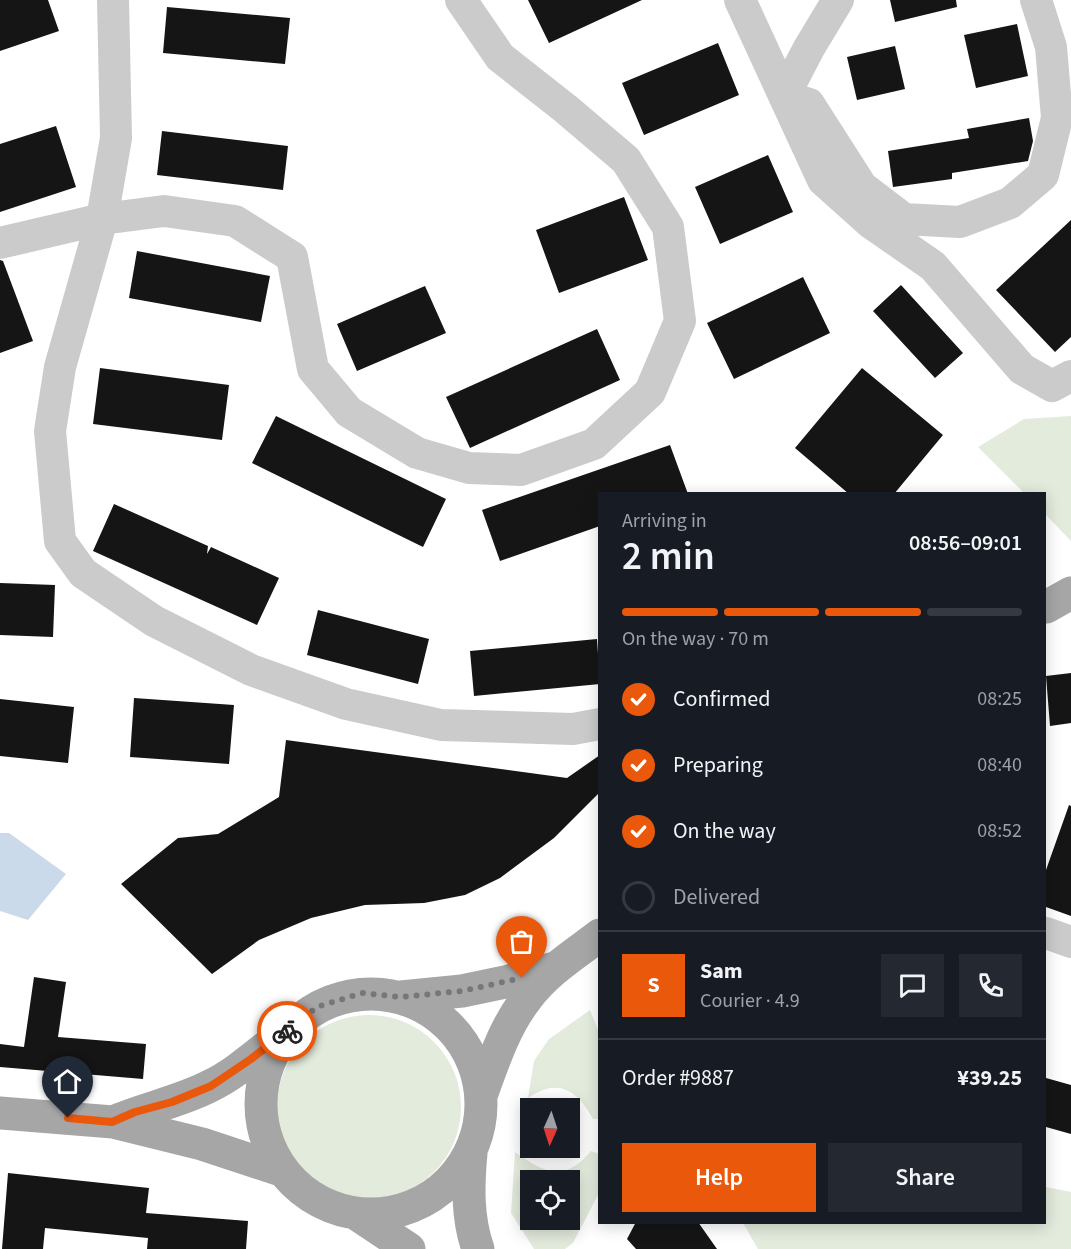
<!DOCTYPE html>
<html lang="en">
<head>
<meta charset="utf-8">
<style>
	:root { --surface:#171b24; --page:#242831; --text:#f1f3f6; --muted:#9ea1a6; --line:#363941; --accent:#ea580c }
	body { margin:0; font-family:"Source Sans 3",sans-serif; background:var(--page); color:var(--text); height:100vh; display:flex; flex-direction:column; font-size:22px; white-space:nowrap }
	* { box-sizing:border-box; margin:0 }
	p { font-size:20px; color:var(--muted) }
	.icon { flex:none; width:33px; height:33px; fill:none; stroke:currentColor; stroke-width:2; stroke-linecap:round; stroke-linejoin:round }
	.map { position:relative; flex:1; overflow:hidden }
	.side { position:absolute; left:598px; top:492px; width:448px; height:732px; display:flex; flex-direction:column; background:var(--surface); border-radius:0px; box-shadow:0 3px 15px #0003 }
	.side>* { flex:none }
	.needle { width:39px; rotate:183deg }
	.tools { position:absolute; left:520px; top:1098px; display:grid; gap:12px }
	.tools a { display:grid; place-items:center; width:60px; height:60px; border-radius:0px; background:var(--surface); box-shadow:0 3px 15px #0003; font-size:30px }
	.pin { position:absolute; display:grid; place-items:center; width:51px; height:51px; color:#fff; margin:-62px -26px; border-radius:50% 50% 50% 0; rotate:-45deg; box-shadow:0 0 6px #0007 }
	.pin .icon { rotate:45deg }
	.courier { position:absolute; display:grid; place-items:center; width:60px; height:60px; margin:-30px; border:4px solid #ea580c; border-radius:50%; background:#fff; color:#222; box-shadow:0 2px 8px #0007 }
	.overview em { font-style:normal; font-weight:600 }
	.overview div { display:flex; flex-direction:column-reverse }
	.overview { display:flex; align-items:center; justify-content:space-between; height:102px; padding:0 24px }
	h1 { font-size:39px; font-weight:600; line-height:45px }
	.bar { display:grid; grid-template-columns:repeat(4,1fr); gap:9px 6px; align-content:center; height:72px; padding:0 24px }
	.bar i { height:8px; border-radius:4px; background:var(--line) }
	.bar .current { background:var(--accent) }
	.bar p { grid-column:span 4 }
	.line { display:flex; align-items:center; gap:15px; padding:0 24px; border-top:2px solid var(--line) }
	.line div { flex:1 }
	.round { display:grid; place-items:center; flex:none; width:63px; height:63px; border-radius:0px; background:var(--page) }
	ol { padding:0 24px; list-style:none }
	li { display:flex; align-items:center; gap:18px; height:66px }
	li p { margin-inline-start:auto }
	li .icon { padding:6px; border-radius:50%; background:var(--accent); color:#fff; stroke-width:4 }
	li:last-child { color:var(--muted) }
	li i { width:33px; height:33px; border:3px solid var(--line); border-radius:50% }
	.cta { display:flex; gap:12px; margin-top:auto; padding:12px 24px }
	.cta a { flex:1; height:69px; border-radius:0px; background:var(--accent); color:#fff; font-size:24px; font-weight:600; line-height:69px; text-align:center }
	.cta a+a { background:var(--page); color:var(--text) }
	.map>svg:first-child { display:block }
	.green { fill:#e3ebdd; fill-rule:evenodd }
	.water { fill:#cadaea }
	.building { fill:#151515 }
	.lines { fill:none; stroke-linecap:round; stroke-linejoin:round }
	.minor { stroke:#cbcbcb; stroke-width:32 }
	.major { stroke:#a6a6a6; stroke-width:33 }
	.done { stroke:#777; stroke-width:6; stroke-dasharray:0 10.8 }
	.route { stroke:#ea580c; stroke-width:8 }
</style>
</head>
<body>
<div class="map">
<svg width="1071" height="1249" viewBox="0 0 1071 1249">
	<rect width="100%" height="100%" fill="#fff"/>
	<path class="green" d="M 1071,416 L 1071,541 L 1046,515 L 1046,494 L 1024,493 L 978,447 L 1024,419 Z
		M 590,1010 L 600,1035 L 600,1119 L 593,1119 C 577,1090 558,1077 528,1098 L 534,1061 L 549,1039 Z
		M277 1107a92 92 0 1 1 184 0a92 92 0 1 1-184 0Z
		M 591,1151 L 600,1154 L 600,1191 L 573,1243 L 565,1249 L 534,1249 L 511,1213 L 515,1152 C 544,1173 564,1183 591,1151 ZM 531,1180 L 570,1180 L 570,1220 L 531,1220 Z
		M 1046,1187 L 1071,1192 L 1071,1249 L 758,1249 L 743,1223 L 1046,1222 Z"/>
	<path class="water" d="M 0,833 L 9,833 L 66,874 L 28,920 L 0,911 Z"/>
	<path class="building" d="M 0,0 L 48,0 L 59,31 L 0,51 Z
		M 528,0 L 642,0 L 549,43 Z
		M 890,0 L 956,0 L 957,7 L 895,22 Z
		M 167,7 L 290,18 L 285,64 L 163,53 Z
		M 1017,24 L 1028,76 L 976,88 L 964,35 Z
		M 718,43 L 739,95 L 644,135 L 622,83 Z
		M 895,46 L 905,89 L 857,100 L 847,57 Z
		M 1029,118 L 1033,141 L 1028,161 L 952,173 L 952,179 L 893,187 L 888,151 L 969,138 L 967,129 Z
		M 56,126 L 76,187 L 0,212 L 0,144 Z
		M 162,131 L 288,146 L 283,190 L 157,175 Z
		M 768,155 L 793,212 L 720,244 L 695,187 Z
		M 624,197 L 648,260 L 559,293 L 536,230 Z
		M 1071,220 L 1071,337 L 1055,352 L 996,290 Z
		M 137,251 L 270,276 L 261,322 L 129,298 Z
		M 0,260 L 3,261 L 33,341 L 0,353 Z
		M 803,277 L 830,333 L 734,379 L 707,323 Z
		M 901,285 L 963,353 L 935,378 L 873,311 Z
		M 425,286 L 446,333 L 357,371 L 337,324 Z
		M 597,329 L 620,380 L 470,448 L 446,397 Z
		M 100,368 L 229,385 L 222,440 L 93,424 Z
		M 862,368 L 943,435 L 894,494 L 849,494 L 795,448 Z
		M 276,416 L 446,499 L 423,547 L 252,463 Z
		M 670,445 L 688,494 L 600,494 L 600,526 L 500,561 L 482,510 Z
		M 114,504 L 208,546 L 207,554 L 211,547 L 279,578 L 257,625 L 93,551 Z
		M 0,583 L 55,585 L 53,637 L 0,635 Z
		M 318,610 L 429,639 L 418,684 L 307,655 Z
		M 597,639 L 600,684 L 474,696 L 470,651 Z
		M 1071,673 L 1071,723 L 1050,726 L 1046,676 Z
		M 134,698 L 234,705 L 229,764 L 130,757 Z
		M 0,699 L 74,707 L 68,763 L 0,756 Z
		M 286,740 L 567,778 L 600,755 L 600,792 L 554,838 L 500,878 L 465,895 L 424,903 L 365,905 L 311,918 L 259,940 L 212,974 L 121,884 L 178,838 L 218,834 L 279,797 Z
		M 1069,805 L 1071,806 L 1071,916 L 1046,907 L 1046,870 Z
		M 34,977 L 66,982 L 58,1037 L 146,1044 L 143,1079 L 0,1067 L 0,1044 L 24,1047 Z
		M 1046,1078 L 1071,1085 L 1071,1134 L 1046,1127 Z
		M 8,1173 L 149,1188 L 146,1213 L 248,1221 L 246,1249 L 147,1249 L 148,1238 L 45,1228 L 43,1249 L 2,1249 Z
		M 636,1222 L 698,1222 L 717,1249 L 636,1249 L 627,1239 Z"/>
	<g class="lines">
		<path class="minor" d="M 113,0 L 116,138 L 102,219 L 60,367 L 50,431 L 60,541 L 83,573 L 154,621 L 251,670 L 346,704 L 441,725 L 573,729 L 600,724
			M 740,0 L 823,180 L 871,223 L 933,266 L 1022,369 L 1052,386 L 1071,376
			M 838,0 L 809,48 L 784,96 L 809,104 L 862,187 L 904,219 L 960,222 L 1010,203 L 1043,175 L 1057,118 L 1051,47 L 1036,0
			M 0,243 L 102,219 L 164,211 L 235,221 L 292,257 L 313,369 L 349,412 L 417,453 L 469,468 L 521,470 L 594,444 L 650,392 L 680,321 L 668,227 L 626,160 L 566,109 L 500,57 L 461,0
			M 1046,933 L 1071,942"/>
		<path class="major" d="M 1046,607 L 1071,593
			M261 1104a110 110 0 1 1 220 0a110 110 0 1 1-220 0Z
			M 401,997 L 462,991 L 505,982 L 554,968
			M 482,1093 C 494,1060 505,1026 527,998 C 546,972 575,954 600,935
			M 0,1113 L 113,1122 L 202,1144 L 281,1170
			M 113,1122 C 145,1108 179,1102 210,1086 C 235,1074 257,1054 279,1037
			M 471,1153 C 468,1185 467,1218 478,1249
			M 358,1215 L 409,1249"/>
	</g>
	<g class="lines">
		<path class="done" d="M 287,1031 L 317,1007 L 362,993 L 401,997 L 462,991 L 522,978"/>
		<path class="route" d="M 68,1118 L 112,1122 L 135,1112 L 172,1102 L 211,1086 L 251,1059 L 287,1031"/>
	</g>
</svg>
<div class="tools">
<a><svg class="needle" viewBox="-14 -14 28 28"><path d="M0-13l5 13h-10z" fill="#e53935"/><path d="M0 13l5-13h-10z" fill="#9ea1a6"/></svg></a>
<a><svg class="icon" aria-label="locate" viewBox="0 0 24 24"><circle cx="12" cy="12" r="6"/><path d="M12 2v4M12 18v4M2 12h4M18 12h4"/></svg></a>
</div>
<div class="pin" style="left:522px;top:978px;background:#ea580c"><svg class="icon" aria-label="bag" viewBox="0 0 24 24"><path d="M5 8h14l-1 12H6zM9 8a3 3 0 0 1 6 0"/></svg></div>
<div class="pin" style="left:68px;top:1118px;background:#1f2937"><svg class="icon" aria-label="home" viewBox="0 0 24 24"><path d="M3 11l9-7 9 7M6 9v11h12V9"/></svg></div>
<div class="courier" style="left:287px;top:1031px"><svg class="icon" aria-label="bike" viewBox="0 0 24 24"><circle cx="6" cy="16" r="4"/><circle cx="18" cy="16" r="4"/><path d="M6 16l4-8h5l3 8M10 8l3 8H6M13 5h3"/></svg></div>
<section class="side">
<div class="overview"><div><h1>2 min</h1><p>Arriving in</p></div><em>08:56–09:01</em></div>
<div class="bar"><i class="current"></i><i class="current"></i><i class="current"></i><i></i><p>On the way · 70 m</p></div>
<ol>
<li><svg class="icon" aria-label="check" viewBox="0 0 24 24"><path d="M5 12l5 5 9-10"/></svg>Confirmed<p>08:25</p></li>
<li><svg class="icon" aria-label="check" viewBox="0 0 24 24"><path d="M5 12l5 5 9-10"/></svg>Preparing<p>08:40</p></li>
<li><svg class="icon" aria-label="check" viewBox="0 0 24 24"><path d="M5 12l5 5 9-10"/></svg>On the way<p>08:52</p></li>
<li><i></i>Delivered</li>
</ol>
<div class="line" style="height:108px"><b class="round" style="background:var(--accent);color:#fff">S</b><div><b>Sam</b><p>Courier · 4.9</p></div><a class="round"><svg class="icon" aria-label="chat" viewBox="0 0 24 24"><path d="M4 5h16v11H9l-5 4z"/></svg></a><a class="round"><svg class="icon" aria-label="phone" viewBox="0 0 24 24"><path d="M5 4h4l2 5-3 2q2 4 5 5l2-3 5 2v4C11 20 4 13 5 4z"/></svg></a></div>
<div class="line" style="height:78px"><div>Order #9887</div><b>¥39.25</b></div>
<div class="cta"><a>Help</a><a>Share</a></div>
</section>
</div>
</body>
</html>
